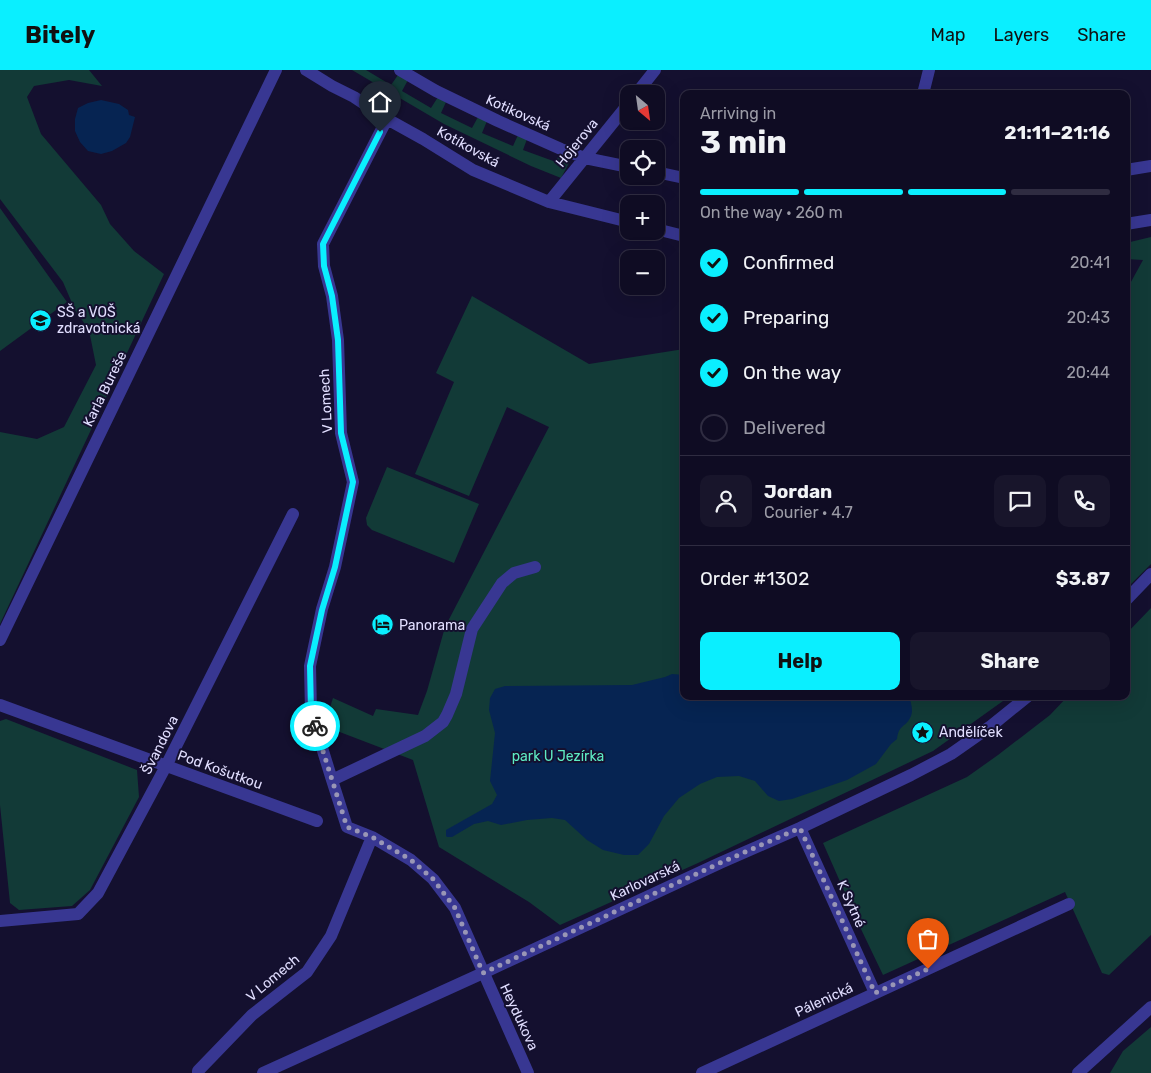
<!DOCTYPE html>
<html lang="en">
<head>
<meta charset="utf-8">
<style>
	:root { --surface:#0f0c23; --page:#18152b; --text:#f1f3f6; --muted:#9b9ba6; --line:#2f2c41; --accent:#0aefff }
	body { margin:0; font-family:Rubik,sans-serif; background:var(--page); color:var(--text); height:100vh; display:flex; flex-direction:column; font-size:19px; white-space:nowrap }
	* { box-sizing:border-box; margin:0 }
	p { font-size:16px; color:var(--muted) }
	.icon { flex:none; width:28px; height:28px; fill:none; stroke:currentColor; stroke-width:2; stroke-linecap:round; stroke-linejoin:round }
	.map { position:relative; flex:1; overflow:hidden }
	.details { position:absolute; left:680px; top:20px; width:450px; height:610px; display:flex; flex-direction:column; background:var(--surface); border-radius:10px; box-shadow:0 5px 20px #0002,0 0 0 1px var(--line) }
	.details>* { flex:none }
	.needle { width:32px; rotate:151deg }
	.tools { position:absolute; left:620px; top:15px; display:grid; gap:10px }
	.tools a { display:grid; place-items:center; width:45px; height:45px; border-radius:10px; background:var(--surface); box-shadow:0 5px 20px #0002,0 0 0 1px var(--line); font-size:25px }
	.pin { position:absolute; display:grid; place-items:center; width:42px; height:42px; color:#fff; margin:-51px -21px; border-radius:50% 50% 50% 0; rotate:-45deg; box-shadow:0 0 5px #0007 }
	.pin .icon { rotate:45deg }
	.courier { position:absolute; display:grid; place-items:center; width:50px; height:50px; margin:-25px; border:4px solid #0aefff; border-radius:50%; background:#fff; color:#222; box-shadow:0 1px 6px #0007 }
	.headline em { font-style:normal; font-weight:700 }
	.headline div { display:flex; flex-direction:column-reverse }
	.headline { display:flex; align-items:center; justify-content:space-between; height:85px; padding:0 20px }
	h1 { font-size:32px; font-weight:700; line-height:38px }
	.bar { display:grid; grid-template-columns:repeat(4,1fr); gap:8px 5px; align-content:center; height:60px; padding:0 20px }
	.bar i { height:6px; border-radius:4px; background:var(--line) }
	.bar .selected { background:var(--accent) }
	.bar p { grid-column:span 4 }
	.line { display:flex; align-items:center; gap:12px; padding:0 20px; border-top:1px solid var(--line) }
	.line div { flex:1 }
	.round { display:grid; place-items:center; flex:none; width:52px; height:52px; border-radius:10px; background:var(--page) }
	ol { padding:0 20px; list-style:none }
	li { display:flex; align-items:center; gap:15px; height:55px }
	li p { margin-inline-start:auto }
	li .icon { padding:5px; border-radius:50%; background:var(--accent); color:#111; stroke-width:4 }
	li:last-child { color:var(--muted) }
	li i { width:28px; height:28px; border:2px solid var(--line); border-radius:50% }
	.action { display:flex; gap:10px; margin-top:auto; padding:10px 20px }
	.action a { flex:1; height:58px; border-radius:10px; background:var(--accent); color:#111; font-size:20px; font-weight:700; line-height:58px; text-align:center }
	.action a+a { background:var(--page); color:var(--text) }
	header { display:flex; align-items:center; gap:30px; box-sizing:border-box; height:70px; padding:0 25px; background:var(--accent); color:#111 }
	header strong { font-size:24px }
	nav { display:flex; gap:28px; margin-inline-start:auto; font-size:18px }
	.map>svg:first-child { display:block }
	.green { fill:#123a37 }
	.water { fill:#062452 }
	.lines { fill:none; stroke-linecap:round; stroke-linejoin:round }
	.minor { stroke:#383792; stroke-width:12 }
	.done { stroke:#9996b6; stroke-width:5; stroke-dasharray:0 9 }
	.route { stroke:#0aefff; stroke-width:6 }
	.labels { text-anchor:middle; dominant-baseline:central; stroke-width:4; stroke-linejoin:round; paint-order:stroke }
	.street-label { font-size:14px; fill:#e1deff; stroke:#14102f }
	.poi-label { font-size:14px; fill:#e1deff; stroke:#14102f; text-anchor:start }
	.park-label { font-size:14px; fill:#5eebc3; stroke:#14102f }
</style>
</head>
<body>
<header>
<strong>Bitely</strong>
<nav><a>Map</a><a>Layers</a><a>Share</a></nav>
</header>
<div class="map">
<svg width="1151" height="1003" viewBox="0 0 1151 1003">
	<rect width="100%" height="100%" fill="#14102f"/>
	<path class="green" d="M 0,0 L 89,0 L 102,16 L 69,10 L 34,16 L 27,27 L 41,64 L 101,135 L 110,154 L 134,181 L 164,204 L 0,554 L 0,362 L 37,369 L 64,357 L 96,295 L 89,260 L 75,240 L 63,212 L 0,129 Z
		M 352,0 L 366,0 L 391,15 L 398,5 L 408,10 L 402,21 L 431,38 L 438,27 L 446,32 L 441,43 L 472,58 L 478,47 L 487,51 L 482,63 L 513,76 L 518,65 L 527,69 L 523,80 L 556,92 L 559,84 L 570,88 L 569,93 L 561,108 L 531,96 L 444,54 Z
		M 0,138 L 67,232 L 0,281 Z
		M 1151,167 L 1151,494 L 1126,519 L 1126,221 L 1143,190 L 1126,189 L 1126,173 Z
		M 472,226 L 589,294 L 684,279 L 684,626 L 1010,626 L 933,681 L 698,793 L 560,855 L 529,832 L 439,777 L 413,690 L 324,656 L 333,628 L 373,646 L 376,639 L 418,645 L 427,621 L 445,557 L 549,357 L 507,337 L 469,426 L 415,404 L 454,312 L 436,303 Z
		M 387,397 L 479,434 L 454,493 L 372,460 L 367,455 L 366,448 Z
		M 1151,538 L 1151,865 L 1109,905 L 1102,903 L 1065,822 L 883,905 L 860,857 L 823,773 L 967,707 L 998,685 L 1050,645 L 1068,626 L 1126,626 L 1126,564 Z
		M 6,649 L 137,700 L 139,727 L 90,820 L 72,836 L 19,840 L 10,833 L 0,735 L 0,651 Z
		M 1151,957 L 1151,1003 L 1110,1003 L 1123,981 Z"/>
	<path class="water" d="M 101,30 L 119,34 L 128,40 L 129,45 L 135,47 L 130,67 L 126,73 L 112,81 L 101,84 L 88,81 L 80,72 L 75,61 L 75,49 L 78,38 L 88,33 Z
		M 672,604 L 684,605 L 684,626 L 909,626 C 911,633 914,641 910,648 C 905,658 899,654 897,669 L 891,674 L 876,694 L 847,710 L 792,729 L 779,731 L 768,726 L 755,711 L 739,706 L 717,707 L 700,714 L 679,728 L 664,746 L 649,774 L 638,785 L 624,785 L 603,780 L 587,770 L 565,750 L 552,748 L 527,750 L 501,755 L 488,751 L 474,754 L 452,767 L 447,767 L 446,766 L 446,760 L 492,734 L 497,725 L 490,711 L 495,663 L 489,640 L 490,628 L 495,619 L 505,616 L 632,615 L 665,607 Z"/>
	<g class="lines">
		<path class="minor" d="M 306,0 L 332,16 L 354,27 L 387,49 L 423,69 L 473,100 L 549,132 L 629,152
			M 400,0 L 436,21 L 498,51 L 561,79 L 585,88 L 629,97
			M 636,24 L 655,0
			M 923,24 L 929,0
			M 1126,100 L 1151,96
			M 656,102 L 684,108
			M 549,132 L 629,33
			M 1126,154 L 1151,150
			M 656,159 L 684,166
			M 1126,530 L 1151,504
			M 0,570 L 276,0
			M 0,635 L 317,751
			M 332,710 L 311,642 L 310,596 L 322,539 L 335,497 L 353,412 L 341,363 L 338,270 L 332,226 L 324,196 L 323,174 L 387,49
			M 800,758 L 875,923
			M 0,851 L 78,844 L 98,823 L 166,696 L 293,444
			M 198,1003 L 198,1001 L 252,945 L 307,902 L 331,866 L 372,767
			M 263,1003 L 483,903 L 720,793 L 800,758 L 911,705 L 951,684 L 991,656 L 1028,626
			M 528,1003 L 455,838 L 433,809 L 411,790 L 372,767 L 347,757 L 332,710 L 425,666 L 443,652 L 447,645 L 456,624 L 472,559 L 502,513 L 514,503 L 535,497
			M 702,1003 L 1069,834
			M 1078,1003 L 1151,937"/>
	</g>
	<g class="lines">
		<path class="done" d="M 315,656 L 347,757 L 372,767 L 411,790 L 433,809 L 455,838 L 483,903 L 720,793 L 800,758 L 875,923 L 928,899"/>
		<path class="route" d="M 315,656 L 311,642 L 310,596 L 322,540 L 335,497 L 353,412 L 341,363 L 338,270 L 332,226 L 324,196 L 323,174 L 380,62"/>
	</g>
	<defs>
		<symbol id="school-disc" viewBox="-11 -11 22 22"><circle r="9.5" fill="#0aefff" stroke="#14102f"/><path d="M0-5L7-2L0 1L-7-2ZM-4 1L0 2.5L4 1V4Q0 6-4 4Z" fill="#111"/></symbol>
		<symbol id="hotel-disc" viewBox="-11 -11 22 22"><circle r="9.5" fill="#0aefff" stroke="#14102f"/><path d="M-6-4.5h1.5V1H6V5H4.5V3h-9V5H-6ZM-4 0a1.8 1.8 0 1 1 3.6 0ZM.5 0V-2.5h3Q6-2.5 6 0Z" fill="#111"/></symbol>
		<symbol id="sight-disc" viewBox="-11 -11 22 22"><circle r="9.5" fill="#0aefff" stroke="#14102f"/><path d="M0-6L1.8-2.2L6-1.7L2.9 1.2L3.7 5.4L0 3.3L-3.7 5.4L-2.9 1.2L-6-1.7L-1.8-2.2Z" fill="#111"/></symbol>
	</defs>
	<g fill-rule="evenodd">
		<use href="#school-disc" x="28" y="238" width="25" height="25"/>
		<use href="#hotel-disc" x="370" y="542" width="25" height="25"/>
		<use href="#sight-disc" x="910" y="650" width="25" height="25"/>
	</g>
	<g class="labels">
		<g class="street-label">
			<text transform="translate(518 43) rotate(24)">Kotikovská</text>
			<text transform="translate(577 73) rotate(-51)">Hojerova</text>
			<text transform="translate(468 77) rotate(29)">Kotíkovská</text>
			<text transform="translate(105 319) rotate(-64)">Karla Bureše</text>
			<text transform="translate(326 331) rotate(-93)">V Lomech</text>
			<text transform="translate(160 675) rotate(-63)">Švandova</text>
			<text transform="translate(220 700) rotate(20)">Pod Košutkou</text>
			<text transform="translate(645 811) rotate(-25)">Karlovarská</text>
			<text transform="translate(851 834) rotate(66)">K Sytné</text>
			<text transform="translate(273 908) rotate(-40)">V Lomech</text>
			<text transform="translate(824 930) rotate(-25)">Pálenická</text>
			<text transform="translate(519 947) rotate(65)">Heydukova</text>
		</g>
		<g class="poi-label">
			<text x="57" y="242">SŠ a VOŠ<tspan x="57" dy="16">zdravotnická</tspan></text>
			<text x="399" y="555">Panorama</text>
			<text x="939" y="662">Andělíček</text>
		</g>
		<g class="park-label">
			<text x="558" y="686">park U Jezírka</text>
		</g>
	</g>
</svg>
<div class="tools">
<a><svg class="needle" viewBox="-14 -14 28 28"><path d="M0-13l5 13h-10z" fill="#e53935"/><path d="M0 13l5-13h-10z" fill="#9b9ba6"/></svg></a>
<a><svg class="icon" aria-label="locate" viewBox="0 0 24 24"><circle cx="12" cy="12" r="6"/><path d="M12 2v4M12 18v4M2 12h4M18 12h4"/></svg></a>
<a>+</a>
<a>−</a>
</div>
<div class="pin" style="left:928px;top:899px;background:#ea580c"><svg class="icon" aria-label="bag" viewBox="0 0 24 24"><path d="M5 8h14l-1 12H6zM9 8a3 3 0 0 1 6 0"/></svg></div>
<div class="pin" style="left:380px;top:62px;background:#1f2937"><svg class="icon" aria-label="home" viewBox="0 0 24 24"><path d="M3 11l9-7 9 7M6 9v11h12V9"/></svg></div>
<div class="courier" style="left:315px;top:656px"><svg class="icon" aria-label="bike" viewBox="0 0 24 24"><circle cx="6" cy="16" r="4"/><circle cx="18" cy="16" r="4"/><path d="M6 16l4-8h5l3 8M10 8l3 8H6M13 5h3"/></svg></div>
<section class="details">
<div class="headline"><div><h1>3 min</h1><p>Arriving in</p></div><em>21:11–21:16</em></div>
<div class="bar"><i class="selected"></i><i class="selected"></i><i class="selected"></i><i></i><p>On the way · 260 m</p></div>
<ol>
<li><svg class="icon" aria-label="check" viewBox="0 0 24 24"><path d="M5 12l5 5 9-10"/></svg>Confirmed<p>20:41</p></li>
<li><svg class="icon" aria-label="check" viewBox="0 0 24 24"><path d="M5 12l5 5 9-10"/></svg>Preparing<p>20:43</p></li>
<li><svg class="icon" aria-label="check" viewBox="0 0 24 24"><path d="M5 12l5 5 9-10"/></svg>On the way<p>20:44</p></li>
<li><i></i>Delivered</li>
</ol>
<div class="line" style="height:90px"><a class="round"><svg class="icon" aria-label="person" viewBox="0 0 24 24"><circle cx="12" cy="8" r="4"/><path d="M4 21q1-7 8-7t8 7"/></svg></a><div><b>Jordan</b><p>Courier · 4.7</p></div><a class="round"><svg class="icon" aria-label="chat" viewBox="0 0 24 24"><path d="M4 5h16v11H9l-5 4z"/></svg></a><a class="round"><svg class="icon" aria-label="phone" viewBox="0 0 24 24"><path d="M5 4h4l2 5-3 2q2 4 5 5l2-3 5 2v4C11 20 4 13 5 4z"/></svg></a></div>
<div class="line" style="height:65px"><div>Order #1302</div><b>$3.87</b></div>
<div class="action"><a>Help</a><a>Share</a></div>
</section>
</div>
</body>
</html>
